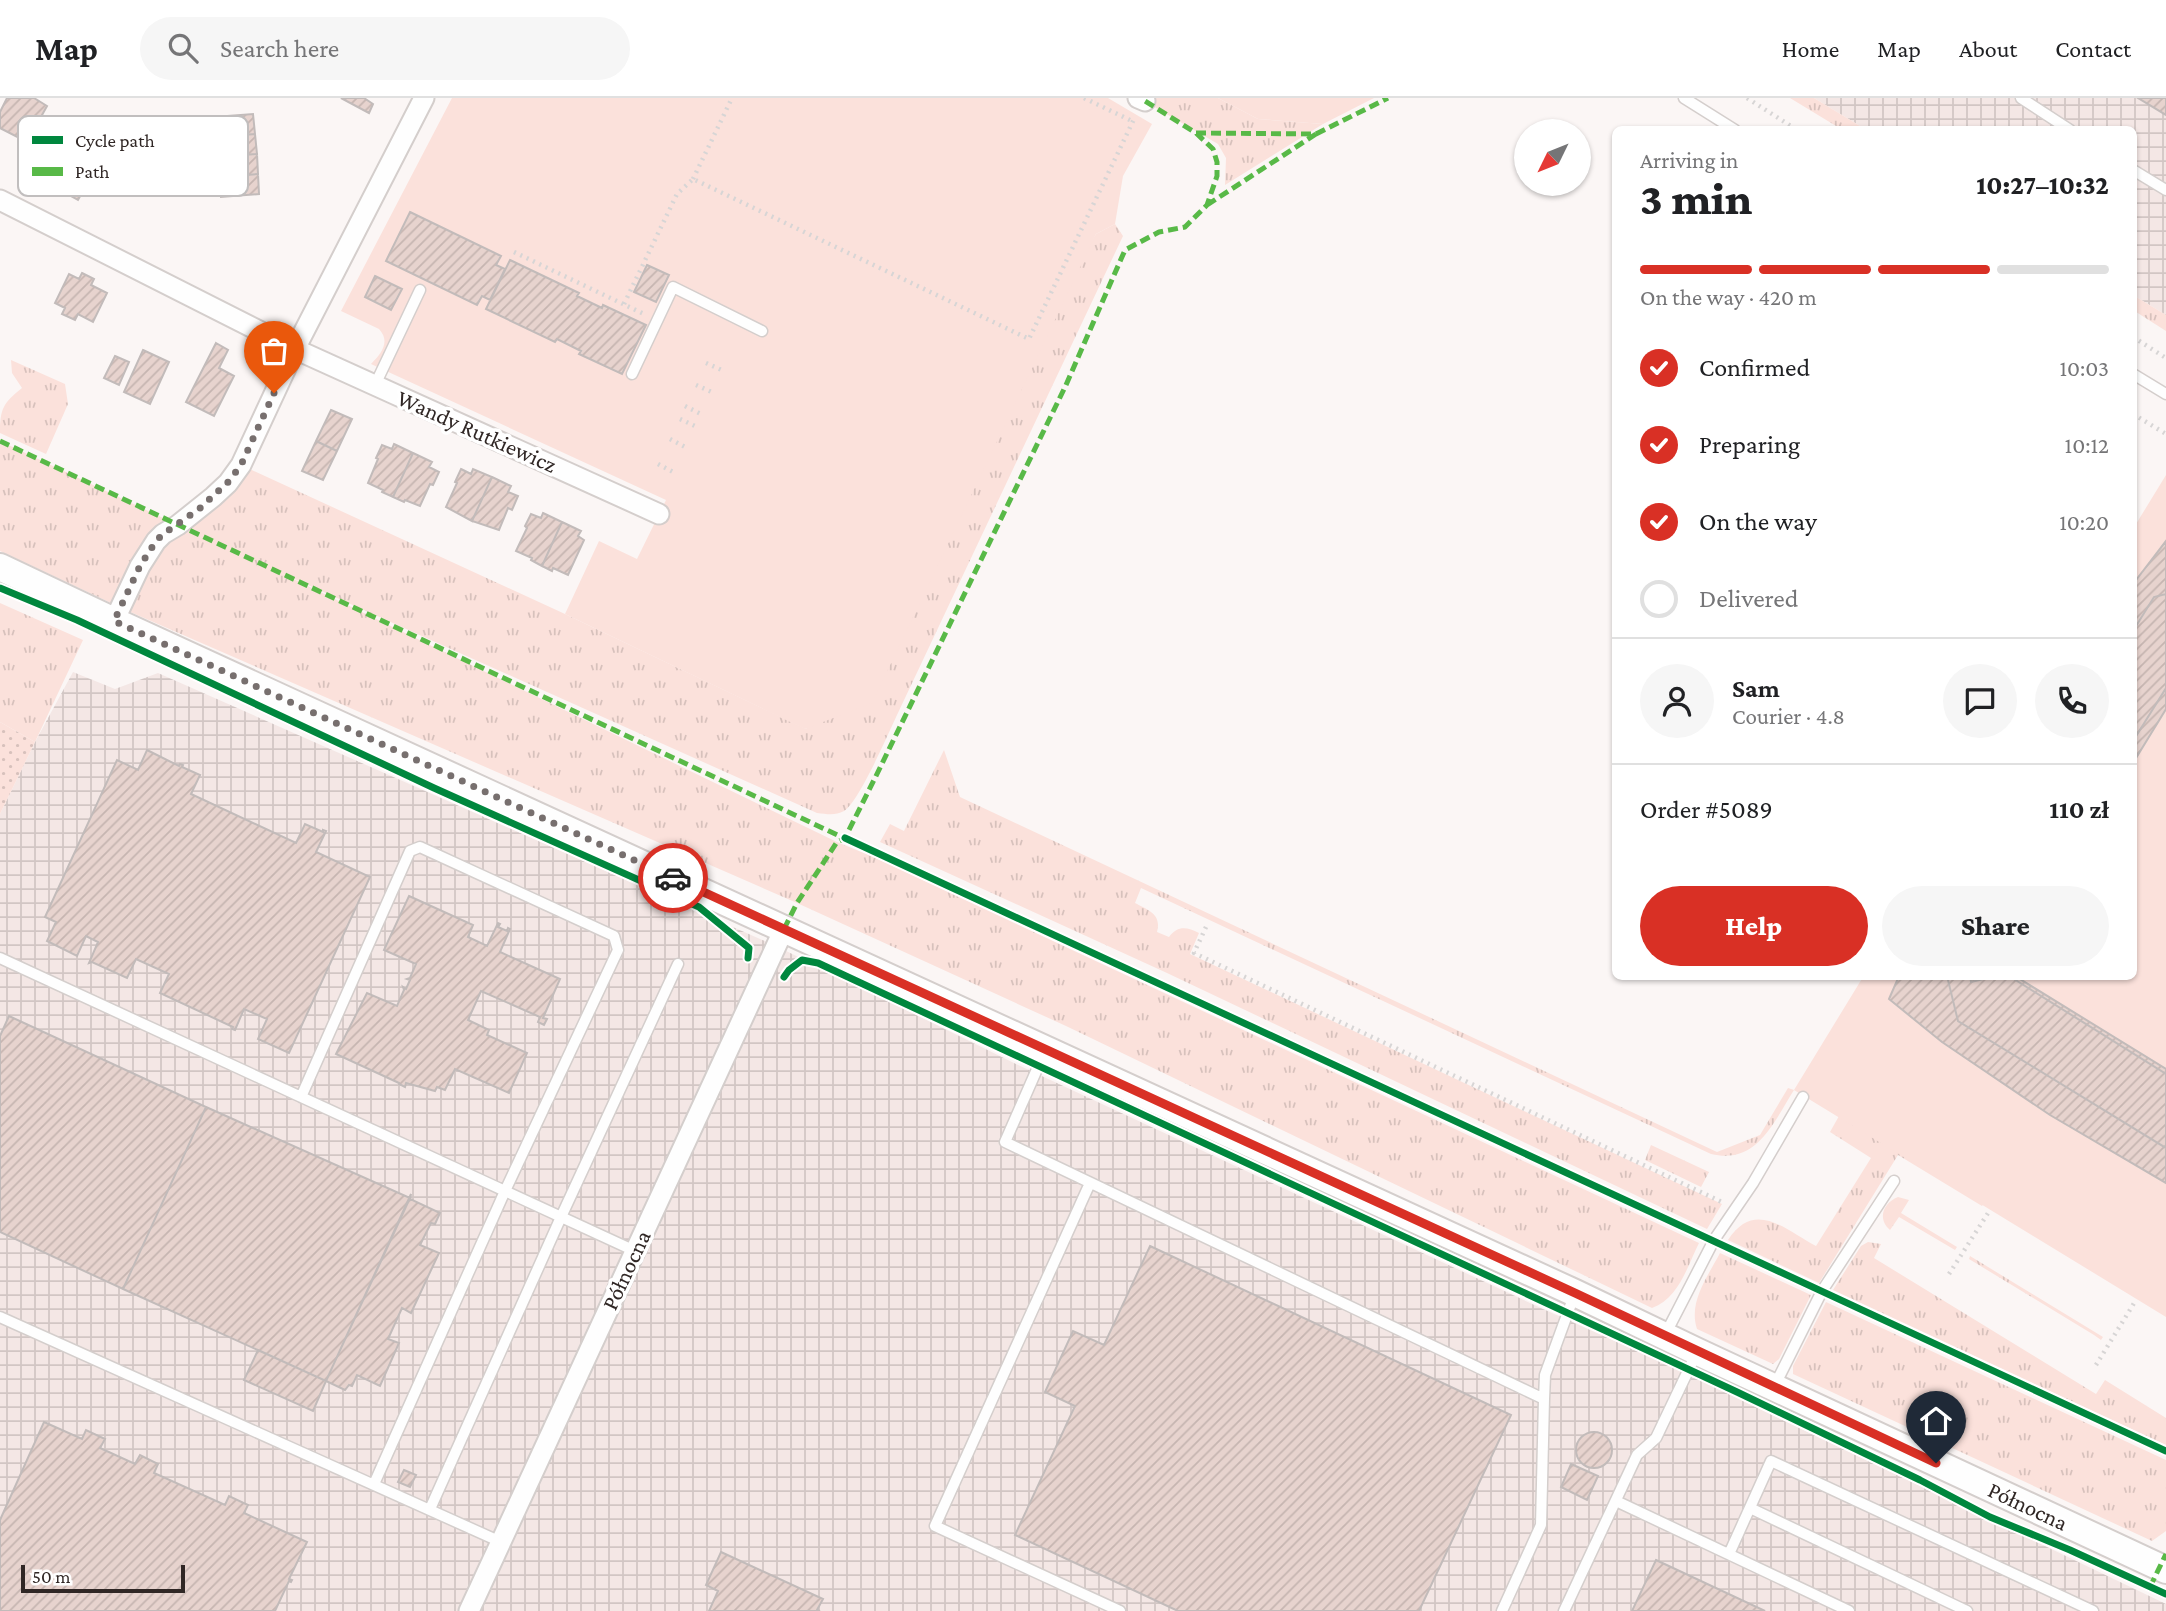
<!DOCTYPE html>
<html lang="en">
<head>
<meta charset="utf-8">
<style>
	:root { --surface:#fff; --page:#f6f6f6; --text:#202124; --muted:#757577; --line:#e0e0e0; --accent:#d93025 }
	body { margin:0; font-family:"Crimson Pro",serif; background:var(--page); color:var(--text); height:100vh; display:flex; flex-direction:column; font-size:26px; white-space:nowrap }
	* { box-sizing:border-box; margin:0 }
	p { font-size:23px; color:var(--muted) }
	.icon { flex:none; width:38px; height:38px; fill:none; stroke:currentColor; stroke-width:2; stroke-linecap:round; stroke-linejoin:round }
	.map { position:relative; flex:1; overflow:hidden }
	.details { position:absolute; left:1612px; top:28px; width:525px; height:854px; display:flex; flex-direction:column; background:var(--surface); border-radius:10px; box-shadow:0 2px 5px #0004 }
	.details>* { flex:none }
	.needle { width:46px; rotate:227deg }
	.controls { position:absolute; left:1514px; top:21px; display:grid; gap:14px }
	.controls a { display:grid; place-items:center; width:77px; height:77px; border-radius:50%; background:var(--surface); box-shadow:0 2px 5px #0004; font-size:35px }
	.scale { position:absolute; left:21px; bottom:18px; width:164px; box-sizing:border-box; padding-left:7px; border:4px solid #302725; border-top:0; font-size:19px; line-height:24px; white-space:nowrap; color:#302725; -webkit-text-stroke:5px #fff; paint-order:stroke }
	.pin { position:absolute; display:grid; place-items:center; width:60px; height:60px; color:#fff; margin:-72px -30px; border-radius:50% 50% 50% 0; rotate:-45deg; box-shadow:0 0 7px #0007 }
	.pin .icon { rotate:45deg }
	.courier { position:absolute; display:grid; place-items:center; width:70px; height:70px; margin:-35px; border:5px solid #d93025; border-radius:50%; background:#fff; color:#222; box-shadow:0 2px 9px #0007 }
	.headline em { font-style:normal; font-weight:800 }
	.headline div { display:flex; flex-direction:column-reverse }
	.headline { display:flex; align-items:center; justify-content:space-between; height:119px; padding:0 28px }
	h1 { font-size:46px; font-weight:800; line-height:52px }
	.bar { display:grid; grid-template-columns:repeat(4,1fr); gap:10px 7px; align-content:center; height:84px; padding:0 28px }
	.bar i { height:9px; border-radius:5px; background:var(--line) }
	.bar .on { background:var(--accent) }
	.bar p { grid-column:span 4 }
	.line { display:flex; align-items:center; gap:18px; padding:0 28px; border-top:2px solid var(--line) }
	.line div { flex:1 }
	.round { display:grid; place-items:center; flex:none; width:74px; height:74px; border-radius:37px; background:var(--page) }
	ol { padding:0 28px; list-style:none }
	li { display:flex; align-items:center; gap:21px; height:77px }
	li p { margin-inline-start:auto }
	li .icon { padding:7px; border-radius:50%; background:var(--accent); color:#fff; stroke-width:4 }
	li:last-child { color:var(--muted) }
	li i { width:38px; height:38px; border:4px solid var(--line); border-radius:50% }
	.action { display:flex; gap:14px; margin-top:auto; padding:14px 28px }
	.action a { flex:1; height:80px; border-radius:42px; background:var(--accent); color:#fff; font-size:28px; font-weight:800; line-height:80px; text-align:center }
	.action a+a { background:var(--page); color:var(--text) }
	header { display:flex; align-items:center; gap:42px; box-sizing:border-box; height:98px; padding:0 35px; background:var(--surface); border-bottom:2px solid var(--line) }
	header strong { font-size:33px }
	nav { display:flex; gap:38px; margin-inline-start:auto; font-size:24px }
	.search { width:490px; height:63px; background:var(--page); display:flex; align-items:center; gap:18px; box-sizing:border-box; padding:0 24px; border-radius:38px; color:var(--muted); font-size:26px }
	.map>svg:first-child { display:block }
	.industrial { fill:url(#industrial-grid) }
	.grass { fill:url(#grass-tufts) }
	.garden { fill:url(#garden-dots) }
	.pitch { fill:#fbe1db }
	.building { fill:url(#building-hatch); stroke:#c2bbba; stroke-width:2 }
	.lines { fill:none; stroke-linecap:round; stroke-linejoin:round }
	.lane-casing { stroke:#d4cecc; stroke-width:13 }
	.street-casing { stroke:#d4cecc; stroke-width:23 }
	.secondary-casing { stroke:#d4cecc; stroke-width:30 }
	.path { stroke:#d7d5d5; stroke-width:4.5; stroke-dasharray:2 5; stroke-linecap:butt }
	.lane { stroke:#fefefe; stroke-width:10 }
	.street { stroke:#fefefe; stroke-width:19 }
	.secondary { stroke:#fefefe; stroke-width:26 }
	.quiet { stroke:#58b947; stroke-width:5; stroke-dasharray:10 5; stroke-linecap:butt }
	.cycleway-casing { stroke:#fff; stroke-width:11 }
	.cycleway { stroke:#00873e; stroke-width:7 }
	.done { stroke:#776f6e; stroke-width:7; stroke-dasharray:0 12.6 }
	.route { stroke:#d93025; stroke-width:9 }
	.labels { text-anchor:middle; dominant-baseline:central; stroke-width:7; stroke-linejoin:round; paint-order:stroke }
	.street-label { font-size:23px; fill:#302725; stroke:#fff }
	.key { fill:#fff; stroke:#c1bebe; stroke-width:2 }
	.key-label { font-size:19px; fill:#302725 }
</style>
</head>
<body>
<header>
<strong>Map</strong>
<div class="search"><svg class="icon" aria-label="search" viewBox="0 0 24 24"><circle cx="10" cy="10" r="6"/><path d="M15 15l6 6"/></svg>Search here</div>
<nav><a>Home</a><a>Map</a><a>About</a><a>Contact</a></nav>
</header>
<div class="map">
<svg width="2166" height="1513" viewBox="0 0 2166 1513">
	<defs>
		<pattern id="industrial-grid" width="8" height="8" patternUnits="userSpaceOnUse" patternTransform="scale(1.75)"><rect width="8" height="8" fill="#f4e7e5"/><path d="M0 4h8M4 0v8" fill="none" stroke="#d2c6c4"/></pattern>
		<pattern id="grass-tufts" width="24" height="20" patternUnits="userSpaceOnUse" patternTransform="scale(1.75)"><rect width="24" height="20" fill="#fbe1db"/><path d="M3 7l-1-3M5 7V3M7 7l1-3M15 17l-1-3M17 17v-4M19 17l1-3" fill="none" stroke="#d7c1bc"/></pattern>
		<pattern id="garden-dots" width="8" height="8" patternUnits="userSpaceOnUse" patternTransform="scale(1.75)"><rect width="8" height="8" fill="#fbe1db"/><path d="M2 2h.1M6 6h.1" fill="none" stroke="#d7c1bc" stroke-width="1.8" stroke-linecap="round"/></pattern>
		<pattern id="building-hatch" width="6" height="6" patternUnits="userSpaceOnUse" patternTransform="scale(1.75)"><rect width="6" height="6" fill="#e7d3ce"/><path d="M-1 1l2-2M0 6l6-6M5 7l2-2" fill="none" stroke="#c6b5b1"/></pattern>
	</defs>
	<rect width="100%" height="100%" fill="#fbf6f5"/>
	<path class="industrial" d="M 1814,0 L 2166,0 L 2166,217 L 2133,197 L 2133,32 L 1865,31 Z
		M 73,574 L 115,591 L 158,575 L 776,848 L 1016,966 L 1543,1211 L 1662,1264 L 2166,1506 L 2166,1513 L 0,1513 L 0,716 L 35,644 Z"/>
	<path class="grass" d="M 1139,0 L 1218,0 L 1258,21 L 1323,26 L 1225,87 L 1226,60 L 1218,46 Z
		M 1790,0 L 1814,0 L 1865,31 L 1841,31 Z
		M 1115,126 L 1123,138 L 897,617 C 888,636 859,704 844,713 C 835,718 827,716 817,715 L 279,474 L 837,744 L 871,758 L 1699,1145 C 1687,1169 1679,1200 1652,1210 L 1066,928 L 797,805 L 128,513 L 0,453 L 0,343 L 178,427 L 241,367 L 565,516 L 806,631 L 1096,136 Z
		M 2133,197 L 2166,217 L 2166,233 L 2133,212 Z
		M 11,262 L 65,286 L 68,306 L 46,356 L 0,335 C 0,311 3,305 22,290 L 12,275 Z
		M 0,505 L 83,542 L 35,644 L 0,624 Z
		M 944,652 L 960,699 L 1717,1054 L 1760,1037 L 1788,990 L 1794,992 C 1773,1025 1757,1067 1711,1056 L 1141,790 L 1135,805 C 1148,812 1162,816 1157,834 L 1169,839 C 1178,827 1187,829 1199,835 L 1190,856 L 1722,1106 L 1707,1131 L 1167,875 L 880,744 L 890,726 L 904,733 Z
		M 1839,1018 L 1988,1100 L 1982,1108 L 1898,1057 L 1819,1185 L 1728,1142 C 1755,1100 1787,1133 1816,1148 L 1871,1060 L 1830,1034 Z
		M 1651,1047 L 1709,1074 L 1701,1089 L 1645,1062 Z
		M 1898,1099 L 1909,1102 L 1901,1115 L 1957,1149 L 1955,1152 L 1899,1119 L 1890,1132 C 1877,1121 1883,1105 1898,1099 Z
		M 1868,1144 L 1881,1146 L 1874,1160 L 2096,1296 L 2105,1282 L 2166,1320 L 2166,1347 L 1833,1192 L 1861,1148 Z
		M 1720,1155 L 1811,1197 L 1779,1261 L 1773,1266 L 1697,1231 C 1688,1204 1708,1178 1720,1155 Z
		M 1970,1158 L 2103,1239 L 2101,1242 L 2094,1237 L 1969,1161 Z
		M 1826,1204 L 2166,1362 L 2166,1433 L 2152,1443 L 1793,1276 L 1793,1268 Z"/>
	<path class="garden" d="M 0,624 L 35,644 L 0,716 Z"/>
	<path class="pitch" d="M 452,0 L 1108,0 L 1152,26 L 1123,78 L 1115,126 L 1096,136 L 872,605 L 805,631 L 565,516 L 599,443 L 637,461 L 666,402 L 371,266 C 381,256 391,244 379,231 L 341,213 Z
		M 1218,0 L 1374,0 L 1323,26 L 1258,21 Z
		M 2166,377 L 2166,1219 L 1794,992 L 1863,879 L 2133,878 L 2133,431 Z"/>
	<path class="building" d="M 7,0 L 34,0 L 47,8 L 27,44 L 0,30 L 0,14 Z
		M 341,0 L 364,0 L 373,6 L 369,15 Z
		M 2138,0 L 2166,0 L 2166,17 Z
		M 253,16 L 255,36 L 217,39 L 215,19 Z
		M 255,36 L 257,56 L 218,59 L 217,39 Z
		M 50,56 L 60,61 L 62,58 L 93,75 L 78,102 L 47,85 L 49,82 L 39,76 Z
		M 257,56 L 258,76 L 219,79 L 218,59 Z
		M 258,76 L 259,96 L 221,99 L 219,79 Z
		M 410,114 L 501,158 L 496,167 L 505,171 L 490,202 L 482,198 L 477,207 L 386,163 Z
		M 510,162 L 579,195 L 577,198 L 602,210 L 603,207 L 646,227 L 622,276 L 579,256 L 581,253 L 557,241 L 555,244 L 486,211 Z
		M 647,167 L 669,177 L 656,204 L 634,194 Z
		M 82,175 L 94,181 L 91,187 L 107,195 L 93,224 L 78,216 L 75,222 L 62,216 L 65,210 L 55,205 L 69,176 L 79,181 Z
		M 375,178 L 402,191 L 391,212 L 365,199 Z
		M 216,245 L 228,252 L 219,270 L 234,278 L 214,318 L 186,304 Z
		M 143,252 L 169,264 L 150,306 L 124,294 Z
		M 115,258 L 129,264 L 119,287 L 104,280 Z
		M 331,312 L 352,321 L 337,353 L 316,343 Z
		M 316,343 L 337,353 L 323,382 L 302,373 Z
		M 394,346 L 413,355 L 393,399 L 382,394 L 383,392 L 368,385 L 378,361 L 376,360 L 382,347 L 392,351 Z
		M 413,355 L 432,364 L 429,369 L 439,374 L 433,387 L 430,386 L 420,408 L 405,402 L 404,404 L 393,399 Z
		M 461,371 L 471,376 L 473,371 L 492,379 L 472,423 L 446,409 L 457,385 L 455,384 Z
		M 492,379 L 511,388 L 508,394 L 518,398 L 512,412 L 508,410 L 499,432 L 472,423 Z
		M 543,415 L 562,424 L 542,468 L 531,462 L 532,460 L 516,453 L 527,430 L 525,428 L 531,416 L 541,420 Z
		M 562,424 L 581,433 L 578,438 L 584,442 L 568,477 L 553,470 L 552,473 L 542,468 Z
		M 2166,443 L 2166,611 L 2133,665 L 2133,486 Z
		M 2166,496 L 2166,590 L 2133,643 L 2133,533 L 2154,499 Z
		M 147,652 L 179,668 L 180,666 L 183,667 L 182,669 L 200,677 L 191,696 L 296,745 L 305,726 L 323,734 L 323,732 L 326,733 L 316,754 L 370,779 L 289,955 L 258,941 L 267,921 L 244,911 L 235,932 L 232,931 L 233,929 L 160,895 L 169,876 L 136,861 L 127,880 L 92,864 L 89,865 L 98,844 L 86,838 L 77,858 L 47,843 L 56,824 L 45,819 L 117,662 L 138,672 Z
		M 409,798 L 473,827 L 468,839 L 487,848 L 498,825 L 500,826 L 498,829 L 507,833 L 508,830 L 510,831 L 500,854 L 560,881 L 543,920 L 547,921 L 544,927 L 538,924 L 540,919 L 481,893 L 468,922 L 489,932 L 487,937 L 527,955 L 509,995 L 455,971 L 445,992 L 437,989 L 435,993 L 406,985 L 405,989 L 399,986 L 399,985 L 336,956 L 367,895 L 397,908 L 404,892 L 403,889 L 406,891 L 410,882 L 407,881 L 410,880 L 416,866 L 384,852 Z
		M 1899,878 L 2015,878 L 2166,971 L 2166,1085 L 2050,1017 L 1942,944 L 1889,901 Z
		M 1947,878 L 1970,878 L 1971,884 L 1996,878 L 2009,878 L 2166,976 L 2166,1050 L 1958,923 Z
		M 9,918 L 206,1009 L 123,1191 L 0,1134 L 0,938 Z
		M 206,1009 L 410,1100 L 326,1283 L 123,1191 Z
		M 411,1096 L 410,1101 L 440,1115 L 435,1126 L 431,1125 L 420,1147 L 439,1155 L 411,1215 L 402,1210 L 388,1241 L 399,1245 L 380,1288 L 357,1277 L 352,1288 L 349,1287 L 345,1292 L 326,1283 Z
		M 1150,1148 L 1511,1317 L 1419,1513 L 1178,1513 L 1015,1437 L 1075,1308 L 1045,1294 L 1073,1233 L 1104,1247 Z
		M 258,1252 L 326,1283 L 313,1313 L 244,1282 Z
		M 44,1324 L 82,1341 L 86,1332 L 105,1341 L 100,1350 L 135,1366 L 140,1357 L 158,1366 L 154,1375 L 225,1407 L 229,1398 L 248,1407 L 244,1415 L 307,1444 L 289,1481 L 292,1482 L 291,1484 L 289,1483 L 275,1513 L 0,1513 L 0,1422 Z
		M1576 1352a18 18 0 1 1 36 0a18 18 0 1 1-36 0Z
		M 1571,1366 L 1598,1378 L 1587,1402 L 1561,1389 Z
		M 404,1372 L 416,1377 L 410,1389 L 398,1384 Z
		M 721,1454 L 823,1501 L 817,1512 L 820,1513 L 709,1513 L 718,1493 L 706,1487 Z
		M 1656,1462 L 1765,1513 L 1632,1513 Z"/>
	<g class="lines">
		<defs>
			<path id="lane" d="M 1684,0 L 1735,32
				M 2021,0 L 2070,32
				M 2133,72 L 2166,92
				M 632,276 L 673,189 L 762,233
				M 2133,276 L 2166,296
				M 375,287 L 420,192
				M 0,860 L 635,1153
				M 1045,953 L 1005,1044 L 1544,1301 L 1541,1427 L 1502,1513
				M 301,999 L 410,753 L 420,749 L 614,838 L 618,852 L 505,1093 L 374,1386
				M 1090,1085 L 935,1428 L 1120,1513
				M 0,1219 L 501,1444
				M 1665,1237 L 1714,1142 L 1753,1085 L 1803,999
				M 1774,1289 L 1822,1193 L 1894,1083
				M 1544,1301 L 1545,1277 L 1575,1195
				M 1616,1403 L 1849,1513
				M 1750,1410 L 1967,1513
				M 430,1411 L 561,1119 L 678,866
				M 1729,1456 L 1771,1363 L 2093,1513
				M 1564,1513 L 1637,1357 L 1656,1340 L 1697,1254"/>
			<path id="street" d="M 1138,0 L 1145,3
				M 0,102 L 295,251 L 424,0
				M 114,523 L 140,468 L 156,443 L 163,436 L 178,427 L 213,399 L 228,385 L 241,367 L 295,251 L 659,416
				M 469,1513 L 784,831"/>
			<path id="secondary" d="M 0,469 L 114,523 L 1575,1195 L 1698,1254 L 2166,1472"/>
		</defs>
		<use href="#lane" class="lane-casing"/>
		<use href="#street" class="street-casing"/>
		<use href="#secondary" class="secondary-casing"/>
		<path class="path" d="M 1084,0 L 1132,23
			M 1747,0 L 1797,32
			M 693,81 L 732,0
			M 514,154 L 644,216
			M 624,206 L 677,96 L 693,81 L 1029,241 L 1135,19
			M 2133,239 L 2166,260
			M 706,265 L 724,273
			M 696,287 L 714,295
			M 685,308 L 703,317
			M 2133,316 L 2166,336
			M 680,321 L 697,329
			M 670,341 L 687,350
			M 658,366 L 675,375
			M 1206,829 L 1194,855 L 1724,1105
			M 1949,1176 L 1990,1112
			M 2096,1267 L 2136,1202"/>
		<use href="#lane" class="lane"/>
		<use href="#street" class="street"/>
		<use href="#secondary" class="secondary"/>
		<path class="quiet" d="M 1196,35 L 1316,36 L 1207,107
			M 1316,36 L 1388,0
			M 0,343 L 848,742
			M 784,831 L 797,805 L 837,744 L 845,740 L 876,678 L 1066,287 L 1125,152 L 1159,134 L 1185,129 L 1207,107 L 1217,78 L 1217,64 L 1213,51 L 1196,35 L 1145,3 L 1146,0
			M 2150,1489 L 2166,1456"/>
		<defs>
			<path id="cycleway" d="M 0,490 L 77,522 L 434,690 L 699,809 L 749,850 L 748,860
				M 845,740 L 2166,1353
				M 784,879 L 789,872 L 802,862 L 818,865 L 1737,1294 L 1920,1382 L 1990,1419 L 2070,1452 L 2166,1496"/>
		</defs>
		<use href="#cycleway" class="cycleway-casing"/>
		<use href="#cycleway" class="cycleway"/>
	</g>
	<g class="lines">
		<path class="done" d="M 274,295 L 241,367 L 228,384 L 199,411 L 163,436 L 156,443 L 140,468 L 114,523 L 673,780"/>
		<path class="route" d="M 673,780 L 1575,1195 L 1936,1365"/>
	</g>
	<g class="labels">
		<g class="street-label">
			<text transform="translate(477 333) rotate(24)">Wandy Rutkiewicz</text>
			<text transform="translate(626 1172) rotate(-65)">Północna</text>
			<text transform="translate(2028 1408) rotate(25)">Północna</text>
		</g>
	</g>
	<rect x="18" y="18" width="230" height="80" rx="10" class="key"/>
	<rect x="32" y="38" width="31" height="8" fill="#00873e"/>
	<rect x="32" y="69" width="31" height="9" fill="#58b947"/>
	<g class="key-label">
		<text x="75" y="49">Cycle path</text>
		<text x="75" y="80">Path</text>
	</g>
</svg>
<div class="controls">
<a><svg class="needle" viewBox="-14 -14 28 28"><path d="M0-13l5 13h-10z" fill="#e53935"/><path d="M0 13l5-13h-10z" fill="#757577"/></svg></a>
</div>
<div class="scale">50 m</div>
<div class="pin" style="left:274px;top:295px;background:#ea580c"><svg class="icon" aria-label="bag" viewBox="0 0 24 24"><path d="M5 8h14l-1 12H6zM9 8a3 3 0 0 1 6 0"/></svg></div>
<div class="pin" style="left:1936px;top:1365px;background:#1f2937"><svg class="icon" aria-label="home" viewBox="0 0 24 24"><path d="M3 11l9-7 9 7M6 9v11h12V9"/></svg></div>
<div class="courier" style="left:673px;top:780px"><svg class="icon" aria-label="car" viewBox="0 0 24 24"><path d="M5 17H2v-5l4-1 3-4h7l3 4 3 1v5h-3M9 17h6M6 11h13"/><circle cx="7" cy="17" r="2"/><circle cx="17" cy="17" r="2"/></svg></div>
<section class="details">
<div class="headline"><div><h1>3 min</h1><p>Arriving in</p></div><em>10:27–10:32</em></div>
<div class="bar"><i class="on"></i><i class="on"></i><i class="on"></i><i></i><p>On the way · 420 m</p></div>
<ol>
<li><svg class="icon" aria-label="check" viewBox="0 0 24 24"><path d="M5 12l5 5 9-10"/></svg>Confirmed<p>10:03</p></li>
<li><svg class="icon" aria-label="check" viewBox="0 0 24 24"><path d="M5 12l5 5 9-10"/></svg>Preparing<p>10:12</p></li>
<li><svg class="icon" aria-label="check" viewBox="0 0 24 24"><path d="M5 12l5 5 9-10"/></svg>On the way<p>10:20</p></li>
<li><i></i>Delivered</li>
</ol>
<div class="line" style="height:126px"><a class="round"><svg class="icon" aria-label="person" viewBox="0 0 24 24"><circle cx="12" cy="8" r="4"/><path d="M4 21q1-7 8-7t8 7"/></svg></a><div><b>Sam</b><p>Courier · 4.8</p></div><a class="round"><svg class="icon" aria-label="chat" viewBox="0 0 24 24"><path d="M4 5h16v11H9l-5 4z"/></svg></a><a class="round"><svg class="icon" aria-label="phone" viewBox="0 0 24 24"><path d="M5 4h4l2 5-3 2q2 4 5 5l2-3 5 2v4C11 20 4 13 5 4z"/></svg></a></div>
<div class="line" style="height:91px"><div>Order #5089</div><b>110 zł</b></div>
<div class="action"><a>Help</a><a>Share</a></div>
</section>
</div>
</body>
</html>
